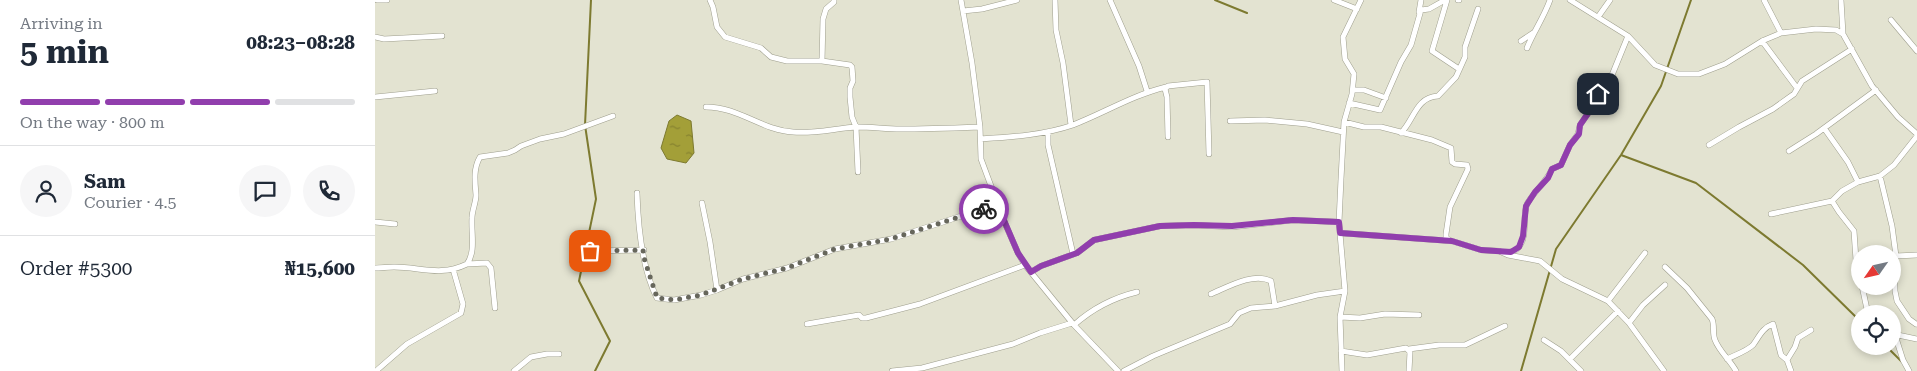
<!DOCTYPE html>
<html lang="en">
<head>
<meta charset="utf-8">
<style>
	:root { --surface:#fff; --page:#f6f6f7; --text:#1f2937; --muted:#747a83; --line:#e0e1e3; --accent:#913ead }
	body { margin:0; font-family:"Roboto Serif",serif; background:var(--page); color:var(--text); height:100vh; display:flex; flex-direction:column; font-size:19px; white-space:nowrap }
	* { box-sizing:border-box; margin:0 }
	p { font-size:16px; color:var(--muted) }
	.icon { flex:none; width:28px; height:28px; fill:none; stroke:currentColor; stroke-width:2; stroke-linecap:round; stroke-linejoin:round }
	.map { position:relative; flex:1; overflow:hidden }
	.side { display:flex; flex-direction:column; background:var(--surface); width:375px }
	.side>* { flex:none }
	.needle { width:32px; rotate:236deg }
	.tools { position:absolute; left:1476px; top:245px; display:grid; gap:10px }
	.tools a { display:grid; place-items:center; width:50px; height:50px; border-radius:50%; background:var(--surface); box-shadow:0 2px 8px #0003; font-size:25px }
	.pin { position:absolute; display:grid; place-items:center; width:42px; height:42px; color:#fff; margin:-21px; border-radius:10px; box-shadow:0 2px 8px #0006 }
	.courier { position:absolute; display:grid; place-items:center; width:50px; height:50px; margin:-25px; border:4px solid #913ead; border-radius:50%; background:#fff; color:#222; box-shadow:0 1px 6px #0007 }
	.summary em { font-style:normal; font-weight:700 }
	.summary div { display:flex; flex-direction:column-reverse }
	.summary { display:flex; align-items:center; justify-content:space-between; height:85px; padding:0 20px }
	h1 { font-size:32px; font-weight:700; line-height:38px }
	.bar { display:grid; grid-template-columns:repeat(4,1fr); gap:8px 5px; align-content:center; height:60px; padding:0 20px }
	.bar i { height:6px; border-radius:4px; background:var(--line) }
	.bar .current { background:var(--accent) }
	.bar p { grid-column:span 4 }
	.line { display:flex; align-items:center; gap:12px; padding:0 20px; border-top:1px solid var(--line) }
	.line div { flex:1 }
	.round { display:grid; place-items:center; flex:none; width:52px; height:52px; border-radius:26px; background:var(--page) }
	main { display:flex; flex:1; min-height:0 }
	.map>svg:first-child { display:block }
	.water { fill:url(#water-ripples); stroke:#7d7a30 }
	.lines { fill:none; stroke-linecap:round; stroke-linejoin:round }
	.stream { stroke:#7d7a30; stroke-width:2 }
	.minor-casing { stroke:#9e9e8d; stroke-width:6 }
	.minor { stroke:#fff; stroke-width:5 }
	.done { stroke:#67675c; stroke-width:5; stroke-dasharray:0 9 }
	.route { stroke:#913ead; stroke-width:6 }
</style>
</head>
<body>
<main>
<section class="side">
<div class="summary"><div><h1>5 min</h1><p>Arriving in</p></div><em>08:23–08:28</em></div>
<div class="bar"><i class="current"></i><i class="current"></i><i class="current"></i><i></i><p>On the way · 800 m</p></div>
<div class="line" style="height:90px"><a class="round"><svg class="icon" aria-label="person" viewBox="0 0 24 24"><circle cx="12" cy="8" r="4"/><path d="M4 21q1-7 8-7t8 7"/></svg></a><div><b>Sam</b><p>Courier · 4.5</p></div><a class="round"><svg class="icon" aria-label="chat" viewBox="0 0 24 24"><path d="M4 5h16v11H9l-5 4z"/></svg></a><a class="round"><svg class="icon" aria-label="phone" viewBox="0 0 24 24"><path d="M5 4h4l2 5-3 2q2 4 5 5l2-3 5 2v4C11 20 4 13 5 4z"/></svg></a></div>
<div class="line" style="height:65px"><div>Order #5300</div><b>₦15,600</b></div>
</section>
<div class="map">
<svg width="1542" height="371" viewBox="0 0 1542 371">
	<defs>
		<pattern id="water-ripples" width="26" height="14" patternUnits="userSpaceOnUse" patternTransform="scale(1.25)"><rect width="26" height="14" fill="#a39f38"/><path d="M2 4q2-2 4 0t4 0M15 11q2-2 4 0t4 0" fill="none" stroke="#85812f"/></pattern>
	</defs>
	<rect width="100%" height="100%" fill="#e3e3d1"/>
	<path class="water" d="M 302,115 L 316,121 L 319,153 L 311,163 L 292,159 L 286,148 L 294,121 Z"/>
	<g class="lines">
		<path class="stream" d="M 216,0 L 210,125 L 221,199 L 204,281 L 235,341 L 220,371
			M 840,0 L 872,13
			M 1246,155 L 1321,183 L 1428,265 L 1485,321
			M 1511,346 L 1527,362
			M 1146,371 L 1181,249 L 1246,155 L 1286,86 L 1316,0"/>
		<defs>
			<path id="minor" d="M 2,0 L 12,0
				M 335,0 L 338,7 L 342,27 L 350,37 L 386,48 L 396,57 L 412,61 L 447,61 L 475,65 L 477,67 L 478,81 L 475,88 L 475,97 L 477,117 L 481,127 L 483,172
				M 586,0 L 597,63 L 605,127 L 606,159 L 629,221 L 643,253 L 650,265 L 699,325 L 743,371
				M 680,0 L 681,30 L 688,63 L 696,125
				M 735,0 L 764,66 L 772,91
				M 959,0 L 982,9
				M 1072,0 L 1057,51 L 1084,69
				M 1083,0 L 1084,0
				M 1195,0 L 1253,36 L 1280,65 L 1303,74 L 1324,74 L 1350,64 L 1387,41 L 1406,33 L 1441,29 L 1461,30 L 1468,34 L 1497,86 L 1523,117 L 1542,134
				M 1389,0 L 1406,33
				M 1466,0 L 1468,34
				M 588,11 L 607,9 L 642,0
				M 1044,12 L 1046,0
				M 1223,17 L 1235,0
				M 1516,20 L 1542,51
				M 0,37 L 9,39 L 67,36
				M 1146,41 L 1158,33
				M 1387,41 L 1422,88
				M 1152,48 C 1159,31 1169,17 1175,0
				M 447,61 L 448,19 L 451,9 L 459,2 L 459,0
				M 978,90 L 989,90 L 1011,98
				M 0,97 L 60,91
				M 974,103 L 1005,110 L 1026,62 L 1036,45 L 1046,10 L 1054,9 L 1070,0
				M 331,107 C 364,107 386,130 418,132 C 440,134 461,128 483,127 C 497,127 511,129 525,129 C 551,129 578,128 605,127
				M 855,121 L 890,120 L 932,124 L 968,132
				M 969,122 L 989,127 L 1006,127 L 1057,140 L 1076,148 L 1077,162 L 1080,164 L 1092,165 L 1093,169 L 1075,207 L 1071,234 L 1071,238 L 1076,241
				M 1449,128 L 1473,162 L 1483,182
				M 673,132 L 673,145 L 698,254
				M 1026,133 C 1039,120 1041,97 1063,96 L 1081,77 L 1090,57 L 1090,47 L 1103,9
				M 793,137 L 792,97 L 790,89 L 793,86 L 832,82 L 834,154
				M 606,139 C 636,137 669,135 698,125 C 729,113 758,95 791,87
				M 1334,145 L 1364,127 L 1398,109 L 1419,94 L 1427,81 L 1477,49
				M 1414,151 L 1441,134 L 1501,90
				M 1505,176 L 1517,226 L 1521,256 L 1519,261 L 1520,291 L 1522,301 L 1534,319 L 1541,324
				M 262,193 C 263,225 267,269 282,298 L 299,300 L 326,295 L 342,290 L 368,279 L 412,268 L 460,249 L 516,239 L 623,204
				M 1457,201 L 1464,212 L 1479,231 L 1481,260 L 1485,278
				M 327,203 L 335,242 L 342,290
				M 1396,214 L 1457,201 L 1467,191 L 1483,182 L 1505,176 L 1519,165 L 1542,136
				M 0,222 L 20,224
				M 965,233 L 1077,241 L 1106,250 L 1124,251 L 1133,255 L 1165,261 L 1187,279 L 1233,301 L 1254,323 L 1289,371
				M 215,251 L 269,250
				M 1130,252 C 1135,252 1140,252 1144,247 C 1153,235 1147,217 1152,204 C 1159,191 1171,183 1177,169 L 1186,165 L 1195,145 L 1203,134 L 1205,125 L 1214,112 L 1215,105 L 1235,80 L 1253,36
				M 1521,256 L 1542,255
				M 92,264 L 112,263 L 116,268 L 120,308
				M 1290,267 L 1312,288 L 1337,319 C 1340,326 1337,333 1340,340 C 1344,351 1355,360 1361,371
				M 0,268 C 6,268 13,267 19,267 C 46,267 65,277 92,264 C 101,251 96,234 97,218 C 97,210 101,203 101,195 C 100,182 98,169 105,157 L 133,153 L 140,150 L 146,146 L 165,139 L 189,134 L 238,116
				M 656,272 L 666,266 L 702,253 L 719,240 L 785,226 L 819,225 L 857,227 L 918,220 L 964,222
				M 1487,286 L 1493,314
				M 836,294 C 853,287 878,272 896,281 L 900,306
				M 1233,301 L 1270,253
				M 965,317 L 985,318 L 1010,314 L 1044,315
				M 1254,323 L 1268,305 L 1290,285
				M 432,324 L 484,315 L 487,318 L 491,318 L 545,304 L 650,265
				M 699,325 C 718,308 737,298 762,292
				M 1518,334 L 1542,339
				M 1520,335 L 1528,360 L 1534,371
				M 1169,340 L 1186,351 L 1206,371
				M 1034,349 L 1064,345 L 1090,345 L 1130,326
				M 966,351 L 992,355 L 1031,348 L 1035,352 L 1034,371
				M 1195,359 L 1243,311
				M 1352,359 C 1360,355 1372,351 1378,345 C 1384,337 1387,328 1398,324 L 1406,355 L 1412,360 L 1416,371
				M 1412,360 L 1420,347 L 1423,338 L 1436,330
				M 1,371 L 32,344 L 86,313 L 88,304 L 78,269
				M 139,371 L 156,357 L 172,354 L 184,354
				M 517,371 L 547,368 L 638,344 L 665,333 L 697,323
				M 749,371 L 778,356 L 855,324 L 864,313 L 876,308 L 900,306 L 942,295 L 970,291
				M 967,371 L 965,317 L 970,291 L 964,222 L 966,179 L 969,122 L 977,94 L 979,74 L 970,59 L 968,37 L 986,0"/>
		</defs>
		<use href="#minor" class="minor-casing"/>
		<use href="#minor" class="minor"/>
	</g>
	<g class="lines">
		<path class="done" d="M 215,251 L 268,250 L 269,258 L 282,298 L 299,300 L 326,295 L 368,279 L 412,268 L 460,249 L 516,239 L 609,209"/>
		<path class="route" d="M 609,209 L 622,204 L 643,253 L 656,272 L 666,266 L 702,253 L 719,240 L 785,226 L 819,225 L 857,226 L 918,220 L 964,222 L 965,233 L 1077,241 L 1106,250 L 1136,252 L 1144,247 L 1148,236 L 1151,206 L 1160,192 L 1173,178 L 1177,169 L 1186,165 L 1195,145 L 1204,134 L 1205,125 L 1214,112 L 1215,105 L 1223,94"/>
	</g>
</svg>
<div class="tools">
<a><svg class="needle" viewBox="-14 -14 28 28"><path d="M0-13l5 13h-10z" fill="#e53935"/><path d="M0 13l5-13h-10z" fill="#747a83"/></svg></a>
<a><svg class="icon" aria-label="locate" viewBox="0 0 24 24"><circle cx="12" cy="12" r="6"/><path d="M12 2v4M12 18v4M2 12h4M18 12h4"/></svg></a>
</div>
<div class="pin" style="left:215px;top:251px;background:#ea580c"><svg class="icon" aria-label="bag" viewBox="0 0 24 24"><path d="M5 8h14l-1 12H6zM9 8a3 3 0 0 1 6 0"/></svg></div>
<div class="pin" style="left:1223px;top:94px;background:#1f2937"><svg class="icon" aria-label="home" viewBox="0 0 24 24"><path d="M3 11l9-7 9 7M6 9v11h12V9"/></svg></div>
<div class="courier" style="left:609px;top:209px"><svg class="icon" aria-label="bike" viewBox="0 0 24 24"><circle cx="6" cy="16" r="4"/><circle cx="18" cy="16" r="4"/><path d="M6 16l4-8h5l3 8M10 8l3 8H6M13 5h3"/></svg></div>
</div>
</main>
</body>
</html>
